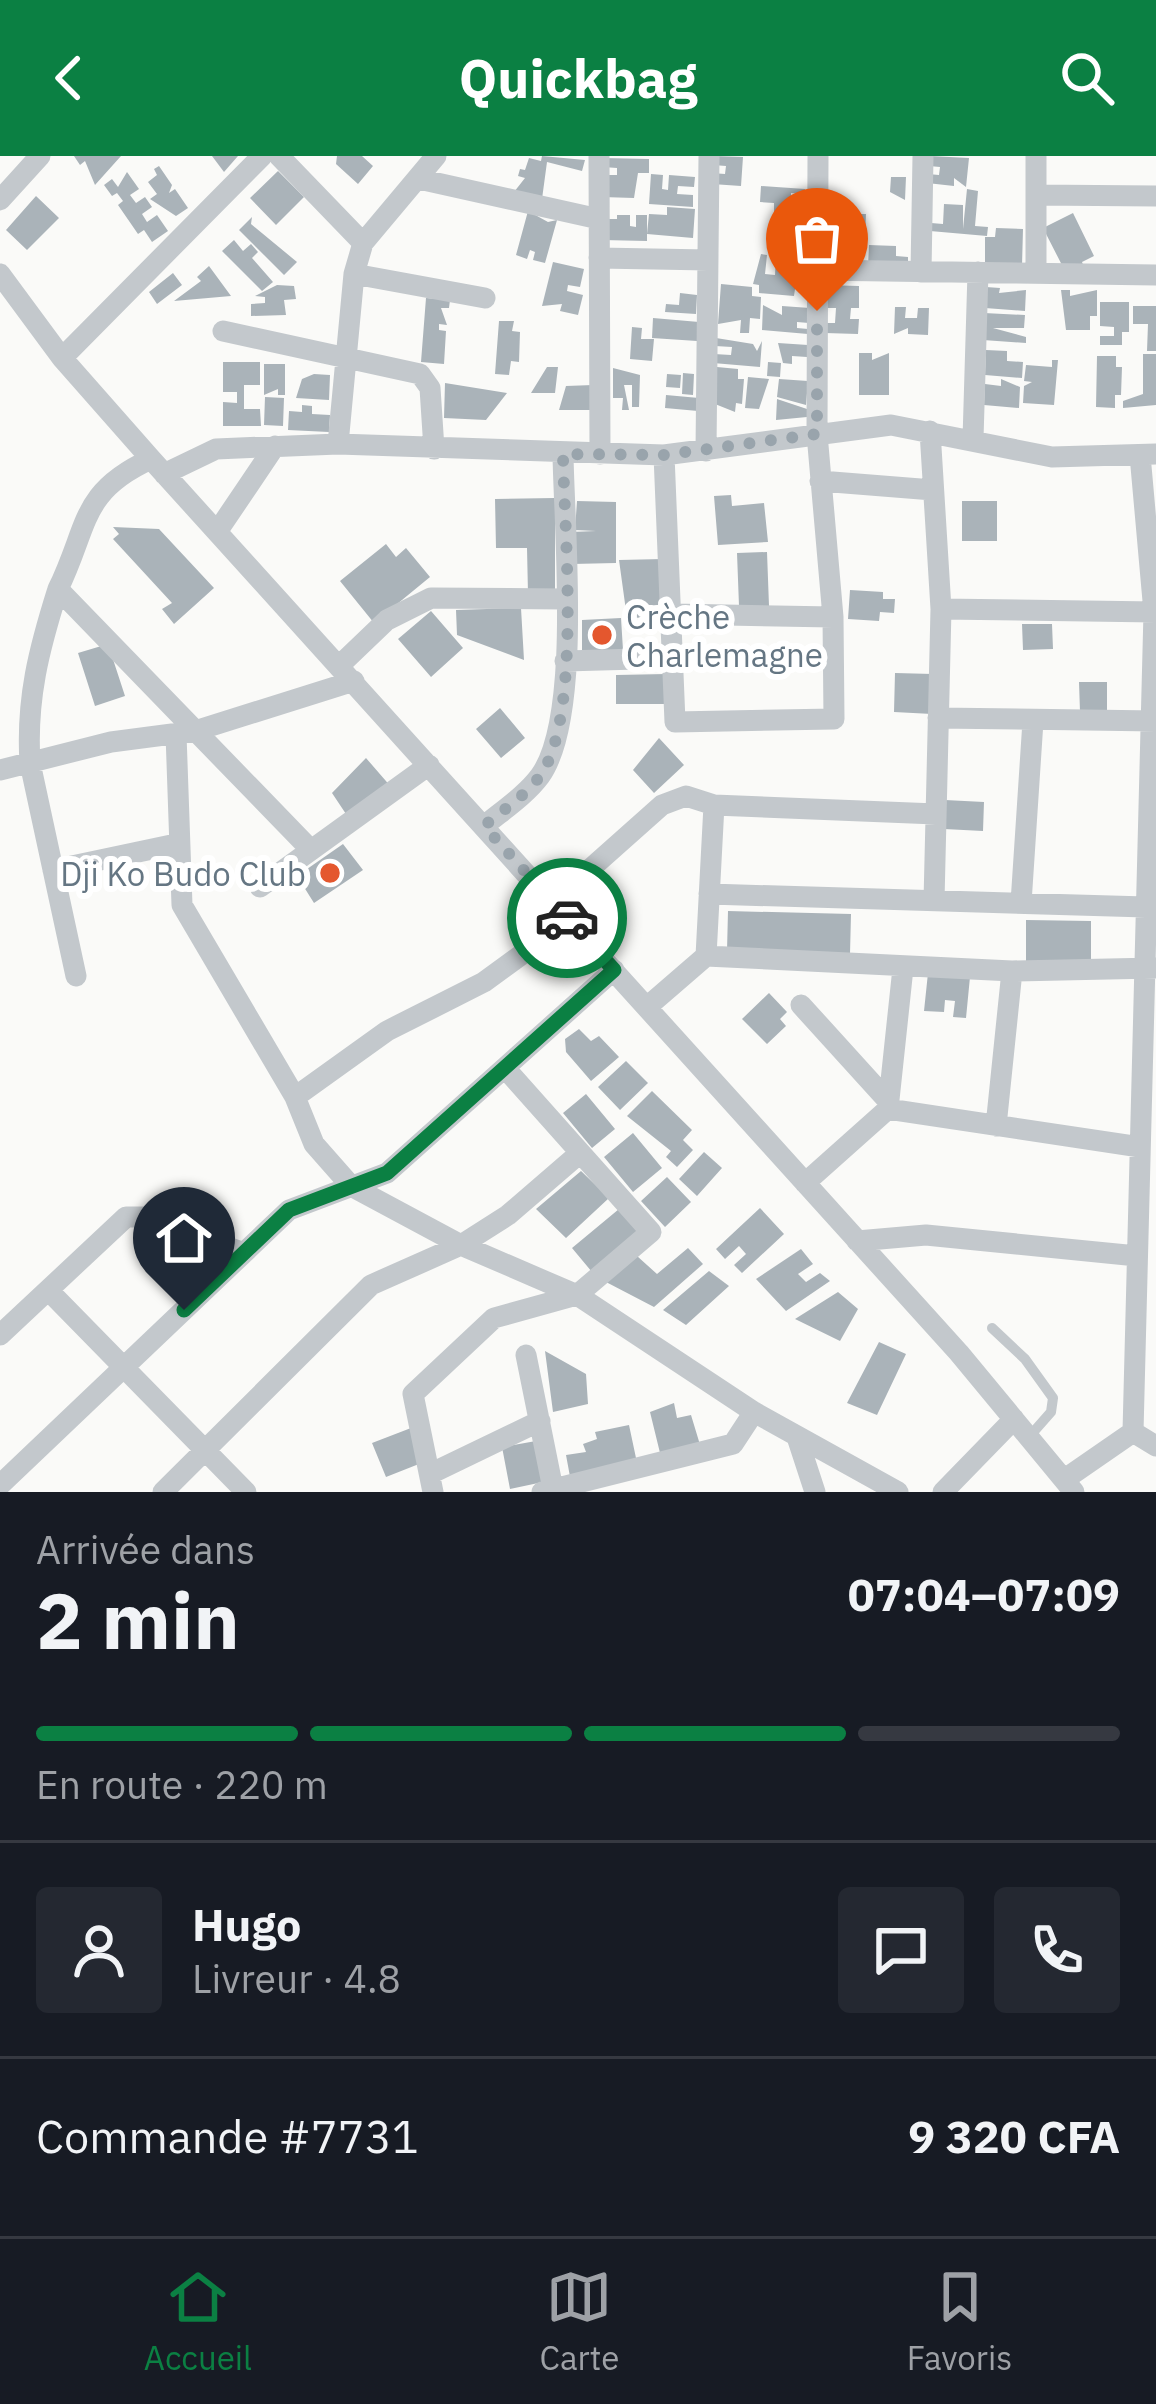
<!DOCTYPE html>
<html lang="fr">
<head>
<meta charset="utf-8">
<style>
	:root { --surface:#171b24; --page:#242831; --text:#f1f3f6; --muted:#9ea1a6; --line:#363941; --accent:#0b8043 }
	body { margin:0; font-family:"IBM Plex Sans",sans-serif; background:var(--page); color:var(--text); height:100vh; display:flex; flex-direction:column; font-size:45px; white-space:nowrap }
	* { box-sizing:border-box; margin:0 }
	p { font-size:39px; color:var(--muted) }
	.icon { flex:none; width:66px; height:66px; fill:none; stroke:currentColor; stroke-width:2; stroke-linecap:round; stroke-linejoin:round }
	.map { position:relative; height:1336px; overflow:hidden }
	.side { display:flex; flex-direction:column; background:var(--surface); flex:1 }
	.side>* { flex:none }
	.pin { position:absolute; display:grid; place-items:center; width:102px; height:102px; color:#fff; margin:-123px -51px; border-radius:50% 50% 50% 0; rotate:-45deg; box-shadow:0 0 12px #0007 }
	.pin .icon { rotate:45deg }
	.courier { position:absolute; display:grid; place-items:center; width:120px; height:120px; margin:-60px; border:9px solid #0b8043; border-radius:50%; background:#fff; color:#222; box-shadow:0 3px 15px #0007 }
	.summary em { font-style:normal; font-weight:700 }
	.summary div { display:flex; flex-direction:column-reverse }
	.summary { display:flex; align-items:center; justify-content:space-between; height:204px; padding:0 36px }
	h1 { font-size:78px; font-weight:700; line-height:90px }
	.bar { display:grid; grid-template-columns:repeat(4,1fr); gap:18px 12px; align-content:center; height:144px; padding:0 36px }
	.bar i { height:15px; border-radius:9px; background:var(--line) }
	.bar .current { background:var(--accent) }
	.bar p { grid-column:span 4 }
	.line { display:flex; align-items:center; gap:30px; padding:0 36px; border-top:3px solid var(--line) }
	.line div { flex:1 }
	.round { display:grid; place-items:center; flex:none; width:126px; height:126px; border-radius:12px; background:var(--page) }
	header { display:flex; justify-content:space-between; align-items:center; height:156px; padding:0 36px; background:var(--accent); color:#fff; font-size:54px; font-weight:700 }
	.menu { display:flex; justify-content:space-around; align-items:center; height:168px; border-top:3px solid var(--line); background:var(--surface); font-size:33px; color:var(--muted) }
	.menu a { display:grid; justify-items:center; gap:6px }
	.menu .current { color:var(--accent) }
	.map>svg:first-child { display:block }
	.building { fill:#aab3b9 }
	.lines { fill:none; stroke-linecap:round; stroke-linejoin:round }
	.service { stroke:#c3c8cc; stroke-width:10 }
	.minor { stroke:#c3c8cc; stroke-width:21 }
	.done { stroke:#99a4ac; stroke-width:12; stroke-dasharray:0 21.6 }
	.route { stroke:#0b8043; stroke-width:15 }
	.poi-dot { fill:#e4572e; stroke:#fff; stroke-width:4.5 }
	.labels { text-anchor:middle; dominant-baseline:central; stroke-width:12; stroke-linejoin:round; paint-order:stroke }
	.poi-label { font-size:33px; fill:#657683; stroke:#fff; text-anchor:start }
</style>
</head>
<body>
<header><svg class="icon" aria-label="back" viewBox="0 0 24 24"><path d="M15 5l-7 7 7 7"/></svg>Quickbag<svg class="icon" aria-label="search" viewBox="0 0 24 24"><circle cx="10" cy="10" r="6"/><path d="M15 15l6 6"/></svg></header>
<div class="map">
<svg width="1156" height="1336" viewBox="0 0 1156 1336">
	<rect width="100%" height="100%" fill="#fafaf8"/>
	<path class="building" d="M 74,0 L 121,0 L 95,29 L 85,5 L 80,9 Z
		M 212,0 L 238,0 L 224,16 Z
		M 337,0 L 362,0 L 373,10 L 358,28 L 336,8 Z
		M 542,0 L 585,4 L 582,15 L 547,6 L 542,43 L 514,36 L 525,22 L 518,20 L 520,13 L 525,14 L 529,2 L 541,5 Z
		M 714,0 L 743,1 L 741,30 L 712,28 L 712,17 L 725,18 L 726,10 L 713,9 Z
		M 930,0 L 969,2 L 966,31 L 954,22 L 954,30 L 927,27 L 928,18 L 939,19 L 940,11 L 929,10 Z
		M 603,2 L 649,3 L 649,17 L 638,17 L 634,42 L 602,41 L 602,19 L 617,19 L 617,12 L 603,11 Z
		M 159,10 L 172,29 L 169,37 L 175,33 L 188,52 L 176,60 L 150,43 L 157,38 L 148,26 L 157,19 L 154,13 Z
		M 278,15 L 304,41 L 276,69 L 250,42 Z
		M 127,16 L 139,33 L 130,39 L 136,47 L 145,41 L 152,51 L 142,58 L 147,66 L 157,59 L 168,75 L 152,86 L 144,74 L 138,78 L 118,49 L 123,45 L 117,37 L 112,40 L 104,29 L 112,23 L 118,31 Z
		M 651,18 L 663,19 L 662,33 L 668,34 L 669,19 L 695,21 L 694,31 L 678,30 L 677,38 L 693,39 L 693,51 L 649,48 Z
		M 891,21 L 906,21 L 905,44 L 890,36 Z
		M 761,30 L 805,33 L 804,38 L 791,37 L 791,44 L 804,45 L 803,58 L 774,56 L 774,47 L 760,46 Z
		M 967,33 L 978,35 L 975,70 L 988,71 L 987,80 L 930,75 L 931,67 L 943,68 L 944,48 L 963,49 L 963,73 Z
		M 36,40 L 59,62 L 27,94 L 6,74 Z
		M 667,51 L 695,53 L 693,82 L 647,78 L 649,58 L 667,59 Z
		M 528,55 L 548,66 L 557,64 L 545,107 L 533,104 L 535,96 L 530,94 L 527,103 L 516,99 Z
		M 827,56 L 854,62 L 854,58 L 866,58 L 865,81 L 859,80 L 864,103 L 825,101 Z
		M 1073,57 L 1094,100 L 1082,106 L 1084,111 L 1065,115 L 1043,72 Z
		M 617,59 L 630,59 L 630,70 L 636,71 L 636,59 L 647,59 L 647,85 L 602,84 L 603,63 L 617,63 Z
		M 252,61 L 251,68 L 297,106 L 284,119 L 239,74 Z
		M 996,72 L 1023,73 L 1022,110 L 985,109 L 985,81 L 995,81 Z
		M 234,84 L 243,95 L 251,88 L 258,96 L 252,102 L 273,126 L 262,135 L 222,95 Z
		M 869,89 L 896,90 L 896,100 L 908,101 L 908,111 L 868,110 Z
		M 761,98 L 767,99 L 765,118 L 775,119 L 776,99 L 807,102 L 805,127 L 796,126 L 794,140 L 759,137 L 759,129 L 753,128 Z
		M 553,106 L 584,113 L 580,131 L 568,129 L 567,135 L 583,139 L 578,159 L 560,155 L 562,148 L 542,150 Z
		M 209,110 L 231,140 L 174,145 L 201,125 L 197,121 Z
		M 173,117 L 182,129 L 157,148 L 149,136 Z
		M 721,128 L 752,131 L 752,140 L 761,141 L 760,163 L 750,162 L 749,177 L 740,177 L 741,164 L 718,168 Z
		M 277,129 L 294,130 L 296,143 L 284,144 L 286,159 L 251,160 L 251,148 L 265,147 L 265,141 L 255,140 Z
		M 825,129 L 859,130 L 859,152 L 851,152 L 850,163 L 859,163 L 858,178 L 825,177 L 825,167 L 835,167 L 836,152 L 825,152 Z
		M 986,131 L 1000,132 L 999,137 L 1026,134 L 1025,155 L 985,152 Z
		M 1061,134 L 1070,134 L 1070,140 L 1097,134 L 1097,160 L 1090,160 L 1090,174 L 1066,174 Z
		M 680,137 L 697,139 L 696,158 L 665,156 L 666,148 L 679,149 Z
		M 426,142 L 450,144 L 449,152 L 441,152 L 447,169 L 439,168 L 439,174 L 446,175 L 444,208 L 421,206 Z
		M 1100,146 L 1129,146 L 1129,176 L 1122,176 L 1122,189 L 1100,189 L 1100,180 L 1114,180 L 1114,171 L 1100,170 Z
		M 763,149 L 782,159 L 782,150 L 810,152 L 809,167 L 797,166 L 797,172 L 808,173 L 808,178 L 762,174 Z
		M 1133,150 L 1156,150 L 1156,195 L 1147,195 L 1148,168 L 1133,168 Z
		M 895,151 L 906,151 L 905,162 L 917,162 L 918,152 L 929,152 L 928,179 L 908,178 L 908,172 L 894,178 Z
		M 984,157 L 1025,159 L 1024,172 L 993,172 L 1026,181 L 1026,187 L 983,184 Z
		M 653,162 L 699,166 L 697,185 L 652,182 Z
		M 499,165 L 514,165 L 512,175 L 520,176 L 519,206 L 511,205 L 509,219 L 495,218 Z
		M 632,171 L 642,172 L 641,183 L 654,183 L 652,205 L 630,203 Z
		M 716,182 L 753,188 L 757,195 L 762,185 L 760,211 L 713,207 L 714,198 L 731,199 L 732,191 L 715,190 Z
		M 778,187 L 808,189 L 807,201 L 792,200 L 792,208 L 783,207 Z
		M 986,194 L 1007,195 L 1007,205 L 1023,206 L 1022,222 L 985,219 Z
		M 859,197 L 872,197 L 872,204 L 889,197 L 889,239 L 859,239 Z
		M 1143,198 L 1156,198 L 1156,249 L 1123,252 L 1123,245 L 1143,238 Z
		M 1097,200 L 1116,200 L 1116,211 L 1122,211 L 1121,239 L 1115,239 L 1115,252 L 1096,251 Z
		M 1052,204 L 1058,204 L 1054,249 L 1023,247 L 1024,230 L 1032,226 L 1024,225 L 1026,209 L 1052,211 Z
		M 223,206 L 260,206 L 260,229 L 244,229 L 244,253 L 260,253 L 261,270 L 223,270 L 223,246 L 237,247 L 237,236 L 223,236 Z
		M 768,206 L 781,207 L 780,221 L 767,220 Z
		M 264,208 L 285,208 L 285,239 L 278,239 L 278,233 L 264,239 Z
		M 547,211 L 558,211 L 555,237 L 531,237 Z
		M 717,211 L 738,213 L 738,223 L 744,223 L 742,248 L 736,247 L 735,256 L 715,248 Z
		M 613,212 L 640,219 L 639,251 L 632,251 L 632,229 L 624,229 L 629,254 L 622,254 L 623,242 L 613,242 Z
		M 683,217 L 694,218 L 693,239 L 682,238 Z
		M 314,218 L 330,219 L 329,244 L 296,242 L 302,223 Z
		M 667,218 L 681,219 L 680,232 L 666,231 Z
		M 748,221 L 769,223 L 759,253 L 745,252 Z
		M 779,223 L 808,225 L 806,249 L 777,241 Z
		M 1001,223 L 1020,231 L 1019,252 L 984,249 L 985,228 L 1001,230 Z
		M 445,227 L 507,237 L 486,264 L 444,262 Z
		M 593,229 L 592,254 L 559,254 L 566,230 Z
		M 666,239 L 699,242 L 698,255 L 665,252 Z
		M 265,241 L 284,242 L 283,270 L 264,269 Z
		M 777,243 L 807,253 L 807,261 L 776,264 Z
		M 302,249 L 312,250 L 312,258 L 330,259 L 329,276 L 288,274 L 289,255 L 302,256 Z
		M 731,339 L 732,350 L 764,347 L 768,386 L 718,389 L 714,340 Z
		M 555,342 L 555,437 L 528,438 L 527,392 L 496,392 L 495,343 Z
		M 577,345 L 616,346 L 616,407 L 572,408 L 571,376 L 596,375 L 575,374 Z
		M 962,345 L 997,345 L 997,385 L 962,385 Z
		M 113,371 L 159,373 L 214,432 L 174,468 L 162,453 L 172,447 L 113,383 L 119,378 Z
		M 386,388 L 396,401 L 406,392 L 430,421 L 374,467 L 340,425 Z
		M 767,396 L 769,450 L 739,450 L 737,397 Z
		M 663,403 L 665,461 L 627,462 L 619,404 Z
		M 850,434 L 883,436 L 883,443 L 895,443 L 894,457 L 880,456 L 879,465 L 848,463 Z
		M 521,452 L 524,504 L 457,479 L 456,454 Z
		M 431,455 L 463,492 L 431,521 L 398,483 Z
		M 621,462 L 623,494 L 582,496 L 582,464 Z
		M 1022,468 L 1052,468 L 1053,493 L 1023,494 Z
		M 108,488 L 125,540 L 95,550 L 78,497 Z
		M 895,517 L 933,518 L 932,558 L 894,556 Z
		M 666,518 L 667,548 L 616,548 L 616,519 Z
		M 1079,526 L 1107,526 L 1107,557 L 1080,556 Z
		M 500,552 L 525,582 L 501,602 L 476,573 Z
		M 659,582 L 684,609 L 654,637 L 633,614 Z
		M 366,602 L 392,632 L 348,661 L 332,637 Z
		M 945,644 L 984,646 L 983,675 L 944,673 Z
		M 343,688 L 363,714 L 314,747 L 297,720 Z
		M 728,755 L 851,758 L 850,798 L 727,795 Z
		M 1026,764 L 1091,765 L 1091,806 L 1026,805 Z
		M 928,817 L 970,821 L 966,862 L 953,861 L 955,845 L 945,844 L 944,856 L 924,855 Z
		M 769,837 L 787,856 L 780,863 L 786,870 L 767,888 L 742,863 Z
		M 579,873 L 591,885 L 599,880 L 619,901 L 591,925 L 566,896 L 565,883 Z
		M 626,905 L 648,927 L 620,954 L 598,931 Z
		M 652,935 L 692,974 L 683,984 L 693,994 L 677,1011 L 666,1001 L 671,995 L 627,960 Z
		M 586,938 L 615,973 L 592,992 L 563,957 Z
		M 633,977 L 662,1012 L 633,1036 L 604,1001 Z
		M 704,996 L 722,1012 L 697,1040 L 679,1023 Z
		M 581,1015 L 609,1042 L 566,1082 L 536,1053 Z
		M 667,1021 L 691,1046 L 665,1071 L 641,1045 Z
		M 760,1052 L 784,1078 L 742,1117 L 734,1109 L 746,1098 L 739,1090 L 725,1103 L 716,1093 Z
		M 619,1053 L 639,1077 L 592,1116 L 572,1092 Z
		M 688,1092 L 703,1108 L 654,1151 L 606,1126 L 637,1100 L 657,1118 Z
		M 801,1093 L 813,1108 L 798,1118 L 806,1126 L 820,1117 L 830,1125 L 786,1155 L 756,1123 Z
		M 709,1115 L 729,1130 L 686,1169 L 663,1154 Z
		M 838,1136 L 858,1153 L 840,1185 L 795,1163 Z
		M 879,1186 L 906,1198 L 877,1259 L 847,1247 Z
		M 545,1195 L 586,1218 L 588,1248 L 553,1256 Z
		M 674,1247 L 677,1262 L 691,1259 L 701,1292 L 661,1301 L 650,1256 Z
		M 629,1269 L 636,1302 L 571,1326 L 566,1299 L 586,1296 L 583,1288 L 597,1283 L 595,1276 Z
		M 411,1272 L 424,1306 L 386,1321 L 372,1287 Z
		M 536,1285 L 543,1326 L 510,1333 L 502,1291 Z"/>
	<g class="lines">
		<path class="service" d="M 992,1172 L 1025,1203 L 1053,1242 L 1051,1256 L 1029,1281"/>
		<path class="minor" d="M 279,0 L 363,87
			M 599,0 L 600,298
			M 1036,0 L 1036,117
			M 419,23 L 599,63
			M 1036,39 L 1156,40
			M 0,44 L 40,0
			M 599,102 L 708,104
			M 818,114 L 1156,119
			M 921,116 L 923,0
			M 0,118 L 62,202 L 151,303 L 959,1197 L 1074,1336
			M 354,118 L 485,142
			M 223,175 L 420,218 L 430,232 L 434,293
			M 62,202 L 262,0
			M 930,275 L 941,453 L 934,745
			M 973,283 L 978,116
			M 338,288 L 354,118 L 363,87 L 436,0
			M 706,295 L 709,0
			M 664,299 L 675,566 L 834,563 L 833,461 L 817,278 L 818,0
			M 151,303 C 79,336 89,370 58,433 L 311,694
			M 164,318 L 216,293 L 338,288 L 664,299 L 891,269 L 1052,301 L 1156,298
			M 820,325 L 933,334
			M 217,376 L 275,290
			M 58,433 C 39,493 26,543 30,607 L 76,820
			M 941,453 L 1156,456
			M 673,458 L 833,461
			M 565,505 L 674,502
			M 340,509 L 387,464 L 431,442 L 565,443
			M 938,562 L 1156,565
			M 176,578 L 182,749 L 295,941 L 314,988 L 351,1030 L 461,1089 L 577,1139 L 754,1256 L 898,1336
			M 0,614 L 111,586 L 195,575 L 354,525
			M 714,649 L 936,658
			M 484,670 C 502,655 526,639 540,620 C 582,562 564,373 563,298
			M 53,714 L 176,688
			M 260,731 L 429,609
			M 709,738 L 1146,751
			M 553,746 L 662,649 L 686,640 L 714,649 L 706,800
			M 1021,747 L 1033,565
			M 801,849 L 889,946
			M 647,851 L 706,800 L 1012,815 L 1155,812
			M 295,941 L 387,875 L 484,826 L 569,764
			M 888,953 L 1140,991
			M 996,970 L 1012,815
			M 805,1027 L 888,953 L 903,812
			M 857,1085 L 926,1079 L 1137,1100
			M 48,1134 L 246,1336
			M 0,1179 L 126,1061 L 143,1061 L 244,1097
			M 526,1199 L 553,1333
			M 1133,1276 L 1154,456 L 1140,299
			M 1133,1276 L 1156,1290
			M 797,1281 L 815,1336
			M 432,1317 L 540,1265
			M 1065,1323 L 1133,1276
			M 0,1329 L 289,1054 L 387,1017 L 614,814
			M 163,1336 L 371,1129 L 461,1089 L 508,1059 L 580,997
			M 433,1336 L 413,1238 L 494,1162 L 577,1139 L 651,1076 L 505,912
			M 542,1336 L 733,1288 L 754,1256
			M 943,1336 L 1014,1263"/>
	</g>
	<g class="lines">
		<path class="done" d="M 567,762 L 484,670 C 502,655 526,639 540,620 C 582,562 564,373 563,298 L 664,299 L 817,278 L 817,155"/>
		<path class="route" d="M 184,1154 L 289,1054 L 387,1017 L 614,814 L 567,762"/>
	</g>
	<g class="poi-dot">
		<circle cx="602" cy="479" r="12"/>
		<circle cx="330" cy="717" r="12"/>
	</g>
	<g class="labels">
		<g class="poi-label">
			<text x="626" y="460">Crèche<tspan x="626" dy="38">Charlemagne</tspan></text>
			<text x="306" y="717" text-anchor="end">Dji Ko Budo Club</text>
		</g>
	</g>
</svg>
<div class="pin" style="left:817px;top:155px;background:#ea580c"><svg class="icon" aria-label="bag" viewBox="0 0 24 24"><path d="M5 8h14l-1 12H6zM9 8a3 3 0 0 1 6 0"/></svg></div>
<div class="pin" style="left:184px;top:1154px;background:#1f2937"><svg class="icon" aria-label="home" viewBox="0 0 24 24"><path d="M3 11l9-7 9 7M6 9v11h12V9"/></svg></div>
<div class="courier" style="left:567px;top:762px"><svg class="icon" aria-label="car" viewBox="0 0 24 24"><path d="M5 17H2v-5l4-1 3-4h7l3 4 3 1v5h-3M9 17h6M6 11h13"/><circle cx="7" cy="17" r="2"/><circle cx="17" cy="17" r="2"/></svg></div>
</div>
<section class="side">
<div class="summary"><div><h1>2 min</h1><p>Arrivée dans</p></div><em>07:04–07:09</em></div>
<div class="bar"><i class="current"></i><i class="current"></i><i class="current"></i><i></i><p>En route · 220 m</p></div>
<div class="line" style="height:216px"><a class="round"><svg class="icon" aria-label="person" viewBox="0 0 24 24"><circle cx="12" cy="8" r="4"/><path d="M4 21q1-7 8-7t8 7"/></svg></a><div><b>Hugo</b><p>Livreur · 4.8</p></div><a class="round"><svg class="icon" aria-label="chat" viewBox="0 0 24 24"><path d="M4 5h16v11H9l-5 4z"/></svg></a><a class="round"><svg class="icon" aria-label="phone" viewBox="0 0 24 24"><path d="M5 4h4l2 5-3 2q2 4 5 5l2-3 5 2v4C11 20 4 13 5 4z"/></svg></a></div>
<div class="line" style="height:156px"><div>Commande #7731</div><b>9 320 CFA</b></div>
</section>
<nav class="menu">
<a class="current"><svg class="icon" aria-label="home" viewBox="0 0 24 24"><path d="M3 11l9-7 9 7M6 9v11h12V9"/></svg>Accueil</a>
<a><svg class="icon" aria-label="map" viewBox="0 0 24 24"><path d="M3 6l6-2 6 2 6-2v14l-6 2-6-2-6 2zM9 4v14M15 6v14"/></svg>Carte</a>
<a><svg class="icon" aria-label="saved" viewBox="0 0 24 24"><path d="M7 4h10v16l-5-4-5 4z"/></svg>Favoris</a>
</nav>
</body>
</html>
